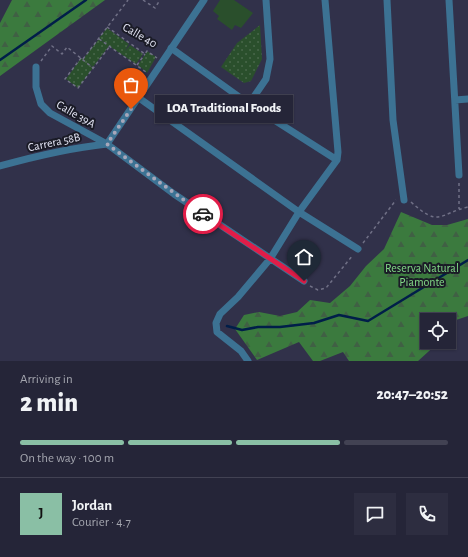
<!DOCTYPE html>
<html lang="en">
<head>
<meta charset="utf-8">
<style>
	:root { --surface:#252538; --page:#2d2d40; --text:#f1f3f6; --muted:#a3a5ae; --line:#424253; --accent:#8abfa5 }
	body { margin:0; font-family:"Alegreya Sans",sans-serif; background:var(--page); color:var(--text); height:100vh; display:flex; flex-direction:column; font-size:15px; white-space:nowrap }
	* { box-sizing:border-box; margin:0 }
	p { font-size:13px; color:var(--muted) }
	.icon { flex:none; width:22px; height:22px; fill:none; stroke:currentColor; stroke-width:2; stroke-linecap:round; stroke-linejoin:round }
	.map { position:relative; height:361px; overflow:hidden }
	.drawer { display:flex; flex-direction:column; background:var(--surface); flex:1 }
	.drawer>* { flex:none }
	.fabs { position:absolute; left:420px; top:313px; display:grid; gap:8px }
	.fabs a { display:grid; place-items:center; width:36px; height:36px; border-radius:0px; background:var(--surface); box-shadow:0 1px 3px #0004,0 0 0 1px var(--line); font-size:20px }
	.pin { position:absolute; display:grid; place-items:center; width:34px; height:34px; color:#fff; margin:-41px -17px; border-radius:50% 50% 50% 0; rotate:-45deg; box-shadow:0 0 4px #0007 }
	.pin .icon { rotate:45deg }
	.courier { position:absolute; display:grid; place-items:center; width:40px; height:40px; margin:-20px; border:3px solid #e11d48; border-radius:50%; background:#fff; color:#222; box-shadow:0 1px 5px #0007 }
	.bubble { position:absolute; height:28px; border-radius:0px; background:var(--surface); box-shadow:0 1px 3px #0004,0 0 0 1px var(--line); font-size:13px; font-weight:800; line-height:28px; text-align:center }
	.head em { font-style:normal; font-weight:800 }
	.head div { display:flex; flex-direction:column-reverse }
	.head { display:flex; align-items:center; justify-content:space-between; height:68px; padding:0 20px }
	h1 { font-size:26px; font-weight:800; line-height:30px }
	.bar { display:grid; grid-template-columns:repeat(4,1fr); gap:6px 4px; align-content:center; height:48px; padding:0 20px }
	.bar i { height:5px; border-radius:3px; background:var(--line) }
	.bar .selected { background:var(--accent) }
	.bar p { grid-column:span 4 }
	.line { display:flex; align-items:center; gap:10px; padding:0 20px; border-top:1px solid var(--line) }
	.line div { flex:1 }
	.round { display:grid; place-items:center; flex:none; width:42px; height:42px; border-radius:0px; background:var(--page) }
	.map>svg:first-child { display:block }
	.forest { fill:url(#forest-firs) }
	.park { fill:url(#park-dots) }
	.pitch { fill:#2a4f2c }
	.lines { fill:none; stroke-linecap:round; stroke-linejoin:round }
	.stream { stroke:#001e49; stroke-width:2.5 }
	.path { stroke:#707086; stroke-width:1.5; stroke-dasharray:3 3; stroke-linecap:butt }
	.street { stroke:#3c7293; stroke-width:7 }
	.done { stroke:#a7a7ba; stroke-width:4; stroke-dasharray:0 7.2 }
	.route { stroke:#e11d48; stroke-width:5 }
	.labels { text-anchor:middle; dominant-baseline:central; stroke-width:4; stroke-linejoin:round; paint-order:stroke }
	.street-label { font-size:12px; fill:#e6e7f7; stroke:#1a1b26 }
	.park-label { font-size:12px; fill:#83d987; stroke:#1a1b26 }
</style>
</head>
<body>
<div class="map">
<svg width="468" height="361" viewBox="0 0 468 361">
	<defs>
		<pattern id="forest-firs" width="22" height="20" patternUnits="userSpaceOnUse"><rect width="22" height="20" fill="#3b7a3e"/><path d="M5 1l3.5 6h-7zM16 11l3.5 6h-7z" fill="#406044"/></pattern>
		<pattern id="park-dots" width="8" height="8" patternUnits="userSpaceOnUse"><rect width="8" height="8" fill="#2a4f2c"/><path d="M2 2h.1M6 6h.1" fill="none" stroke="#49684b" stroke-width="1.8" stroke-linecap="round"/></pattern>
	</defs>
	<rect width="100%" height="100%" fill="#31314a"/>
	<path class="forest" d="M 12,0 L 105,0 L 0,76 L 0,23 Z
		M 401,212 L 432,225 L 447,225 L 468,219 L 468,316 L 453,321 L 449,333 L 449,320 L 427,320 L 427,342 L 439,342 L 418,361 L 349,361 L 343,352 L 320,361 L 313,361 L 299,342 L 257,360 L 235,329 L 244,315 L 259,312 L 280,316 L 297,312 L 310,300 L 330,303 L 350,286 L 366,266 L 384,249 Z"/>
	<path class="park" d="M 260,25 L 262,59 L 251,81 L 244,83 L 221,67 L 237,43 Z
		M 107,28 L 129,44 L 125,51 L 130,45 L 143,54 L 136,64 L 109,46 L 93,67 L 88,63 L 93,68 L 78,88 L 66,79 L 81,58 L 83,59 L 99,39 L 106,44 L 99,38 Z
		M 147,51 L 156,57 L 147,73 L 138,65 Z"/>
	<path class="pitch" d="M 220,0 L 234,0 L 253,13 L 241,28 L 235,25 L 232,30 L 217,19 L 219,16 L 213,11 Z"/>
	<g class="lines">
		<path class="stream" d="M 0,60 L 86,0
			M 227,326 L 242,330 L 258,327 L 280,327 L 314,323 L 339,315 L 368,321 L 468,260"/>
		<path class="path" d="M 143,0 L 155,8 L 160,0
			M 107,27 L 145,54 L 147,51 L 157,58
			M 99,39 L 146,72
			M 81,58 L 65,79 L 78,88 L 110,46
			M 83,59 L 128,0
			M 41,61 L 52,46 L 62,54 L 67,47 L 93,68
			M 137,65 L 145,54
			M 459,183 L 459,209
			M 411,202 C 440,228 438,214 468,207
			M 363,243 L 396,200
			M 310,286 L 318,290 L 326,288 L 353,255"/>
		<path class="street" d="M 387,0 L 393,120 L 404,200
			M 449,0 L 459,175
			M 171,48 L 249,104 L 337,160
			M 36,67 L 36,87 L 41,104 L 50,113 L 107,144 L 174,194 L 304,281
			M 139,98 L 299,212 L 358,249
			M 455,100 L 468,99
			M 249,104 L 266,79 L 270,59 L 266,0
			M 0,166 C 36,156 70,148 107,144 L 204,0
			M 248,361 L 241,351 L 217,332 L 216,323 L 220,314 L 238,297 L 270,259 L 299,212 L 337,160 L 338,152 L 325,0"/>
	</g>
	<g class="lines">
		<path class="done" d="M 131,109 L 107,144 L 203,214"/>
		<path class="route" d="M 203,214 L 304,281"/>
	</g>
	<g class="labels">
		<g class="street-label">
			<text transform="translate(140 35) rotate(30)">Calle 40</text>
			<text transform="translate(76 114) rotate(30)">Calle 39A</text>
			<text transform="translate(54 142) rotate(-12)">Carrera 58B</text>
		</g>
		<g class="park-label">
			<text x="422" y="268">Reserva Natural<tspan x="422" dy="14">Piamonte</tspan></text>
		</g>
	</g>
</svg>
<div class="fabs">
<a><svg class="icon" aria-label="locate" viewBox="0 0 24 24"><circle cx="12" cy="12" r="6"/><path d="M12 2v4M12 18v4M2 12h4M18 12h4"/></svg></a>
</div>
<div class="pin" style="left:131px;top:109px;background:#ea580c"><svg class="icon" aria-label="bag" viewBox="0 0 24 24"><path d="M5 8h14l-1 12H6zM9 8a3 3 0 0 1 6 0"/></svg></div>
<div class="pin" style="left:304px;top:281px;background:#1f2937"><svg class="icon" aria-label="home" viewBox="0 0 24 24"><path d="M3 11l9-7 9 7M6 9v11h12V9"/></svg></div>
<div class="courier" style="left:203px;top:214px"><svg class="icon" aria-label="car" viewBox="0 0 24 24"><path d="M5 17H2v-5l4-1 3-4h7l3 4 3 1v5h-3M9 17h6M6 11h13"/><circle cx="7" cy="17" r="2"/><circle cx="17" cy="17" r="2"/></svg></div>
<div class="bubble" style="left:155px;top:95px;width:138px">LOA Traditional Foods</div>
</div>
<section class="drawer">
<div class="head"><div><h1>2 min</h1><p>Arriving in</p></div><em>20:47–20:52</em></div>
<div class="bar"><i class="selected"></i><i class="selected"></i><i class="selected"></i><i></i><p>On the way · 100 m</p></div>
<div class="line" style="height:72px"><b class="round" style="background:var(--accent);color:#111">J</b><div><b>Jordan</b><p>Courier · 4.7</p></div><a class="round"><svg class="icon" aria-label="chat" viewBox="0 0 24 24"><path d="M4 5h16v11H9l-5 4z"/></svg></a><a class="round"><svg class="icon" aria-label="phone" viewBox="0 0 24 24"><path d="M5 4h4l2 5-3 2q2 4 5 5l2-3 5 2v4C11 20 4 13 5 4z"/></svg></a></div>
</section>
</body>
</html>
